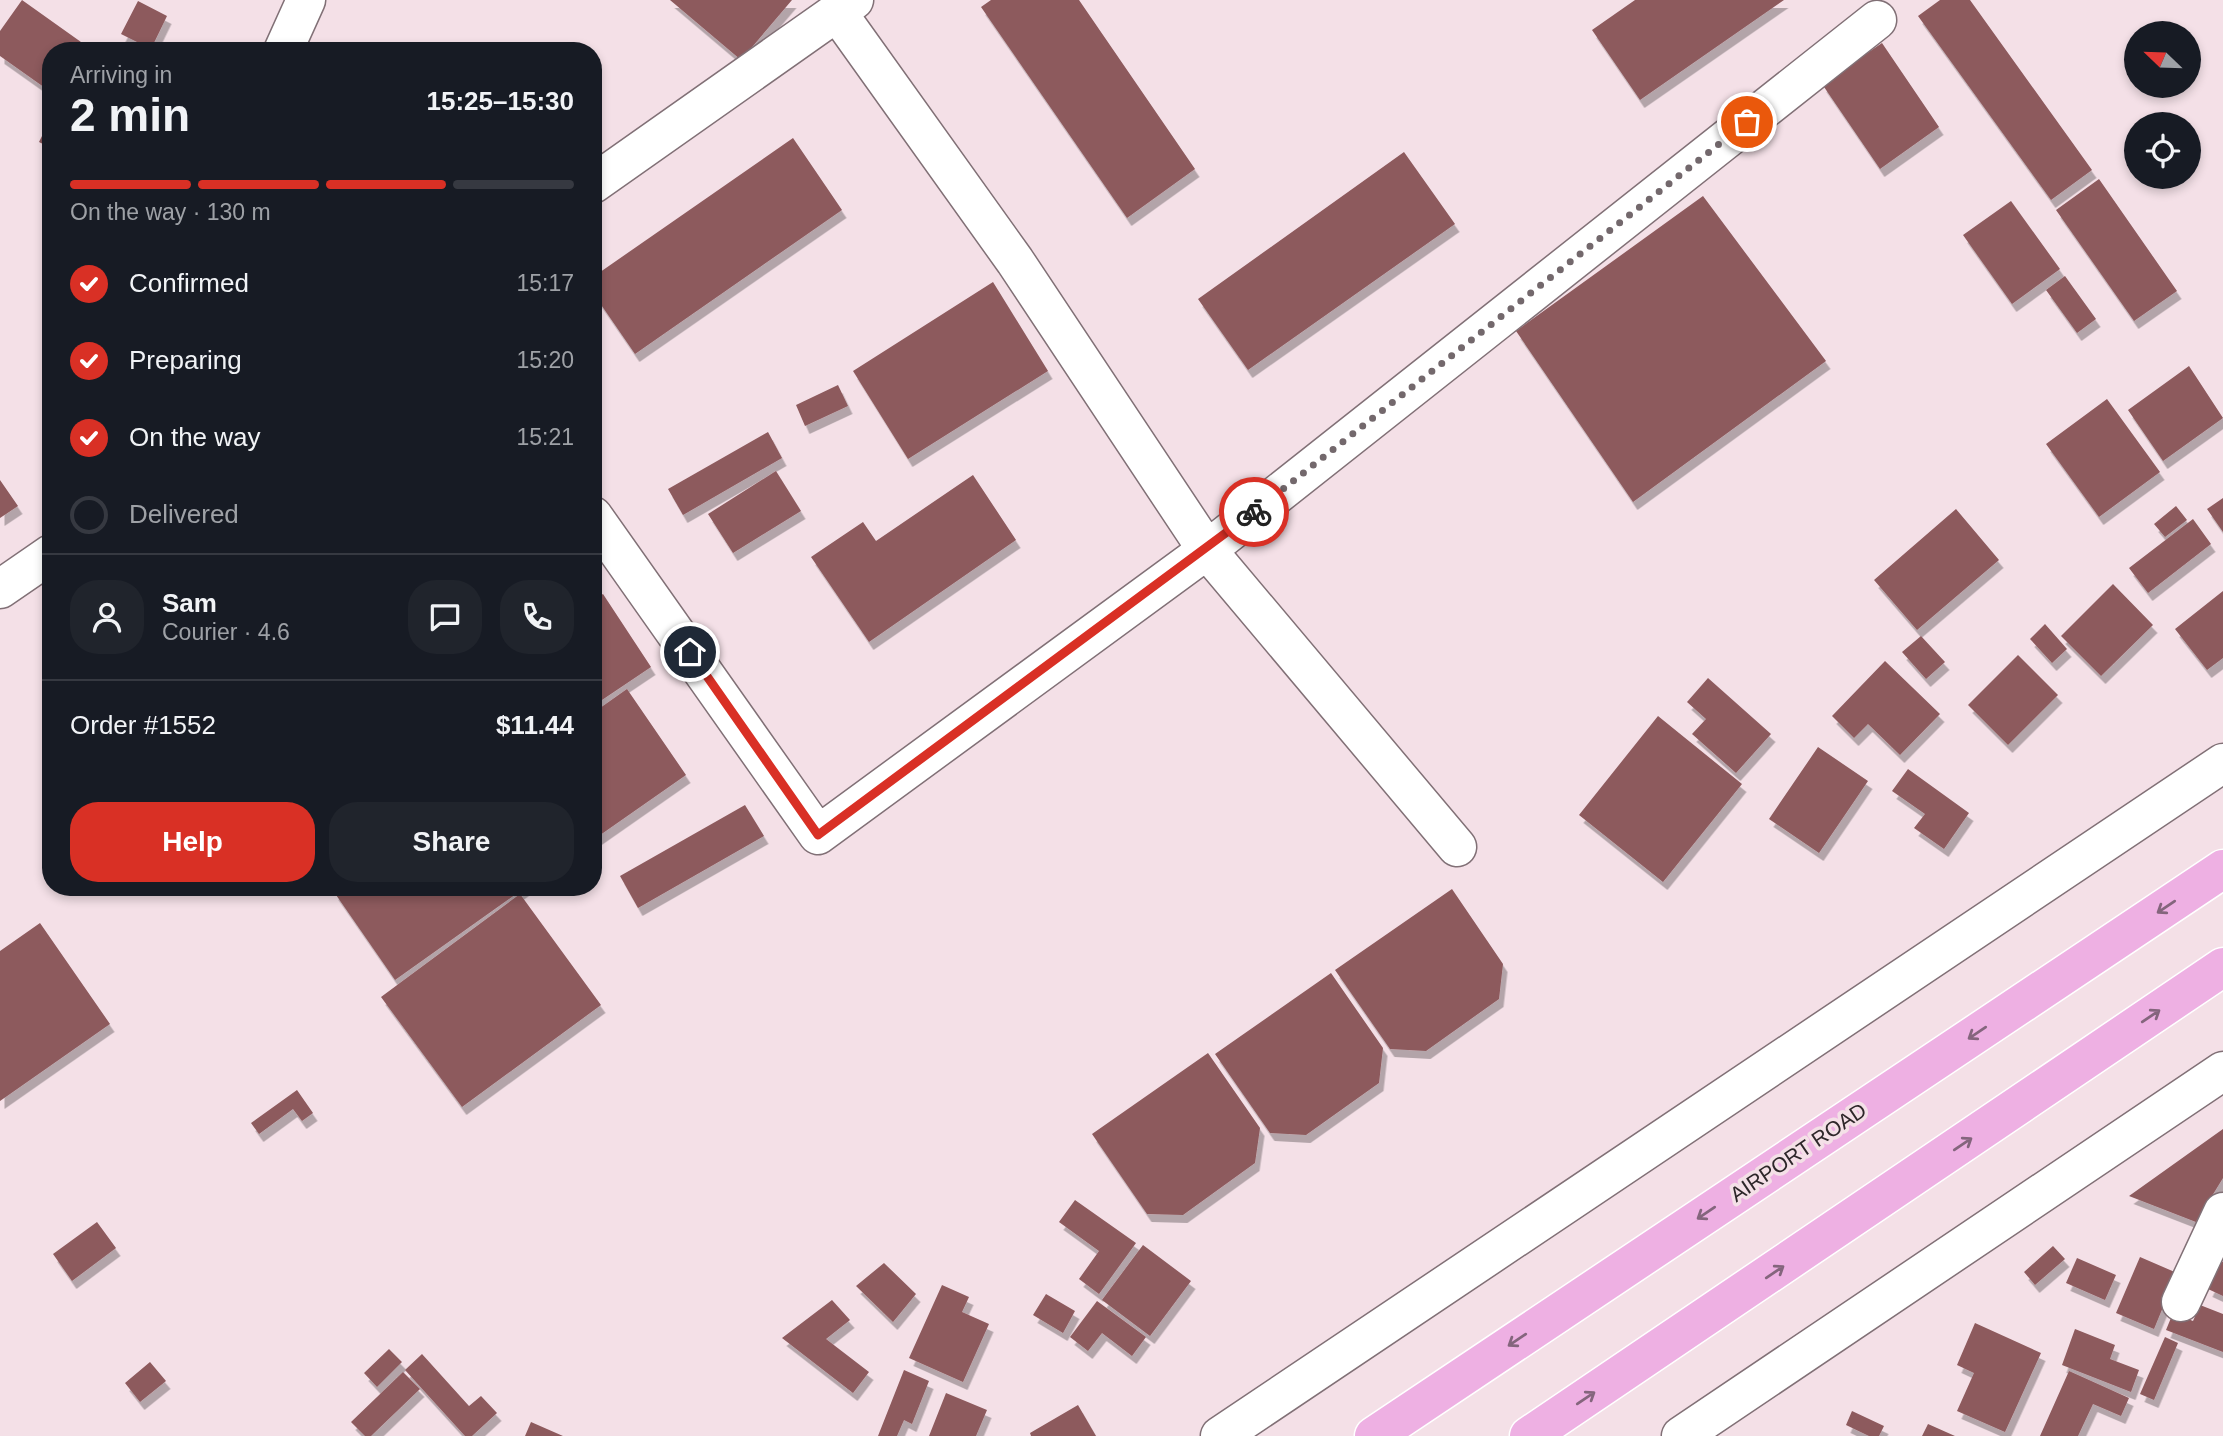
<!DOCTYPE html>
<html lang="en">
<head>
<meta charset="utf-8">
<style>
	:root { --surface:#171b24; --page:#20242c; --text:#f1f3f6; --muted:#9ea1a6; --line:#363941; --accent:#d93025 }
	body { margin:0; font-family:Helvetica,sans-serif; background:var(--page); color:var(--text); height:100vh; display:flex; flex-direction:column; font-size:26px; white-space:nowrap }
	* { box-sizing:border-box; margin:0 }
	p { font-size:23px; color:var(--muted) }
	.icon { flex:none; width:38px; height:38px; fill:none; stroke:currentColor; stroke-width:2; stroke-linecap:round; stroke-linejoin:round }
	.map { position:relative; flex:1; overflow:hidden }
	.side { position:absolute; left:42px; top:42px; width:560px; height:854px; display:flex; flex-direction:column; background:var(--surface); border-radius:28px; box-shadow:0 4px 10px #0003 }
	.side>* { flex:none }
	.needle { width:46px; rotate:293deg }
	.buttons { position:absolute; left:2124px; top:21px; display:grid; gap:14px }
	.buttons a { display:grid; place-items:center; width:77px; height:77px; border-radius:50%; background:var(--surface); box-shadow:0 4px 10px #0003; font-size:35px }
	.pin { position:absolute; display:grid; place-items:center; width:60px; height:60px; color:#fff; margin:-30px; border:4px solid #fff; border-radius:50%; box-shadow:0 2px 7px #0007 }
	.courier { position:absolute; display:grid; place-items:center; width:70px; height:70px; margin:-35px; border:5px solid #d93025; border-radius:50%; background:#fff; color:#222; box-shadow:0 2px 9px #0007 }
	.overview em { font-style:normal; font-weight:800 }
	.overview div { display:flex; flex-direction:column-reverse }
	.overview { display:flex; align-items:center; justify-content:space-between; height:119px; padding:0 28px }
	h1 { font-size:46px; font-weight:800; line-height:52px }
	.bar { display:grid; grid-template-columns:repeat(4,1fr); gap:10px 7px; align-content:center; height:84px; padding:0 28px }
	.bar i { height:9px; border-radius:5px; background:var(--line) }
	.bar .active { background:var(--accent) }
	.bar p { grid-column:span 4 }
	.line { display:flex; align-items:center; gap:18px; padding:0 28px; border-top:2px solid var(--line) }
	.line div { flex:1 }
	.round { display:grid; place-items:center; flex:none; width:74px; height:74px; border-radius:28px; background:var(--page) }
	ol { padding:0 28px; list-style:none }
	li { display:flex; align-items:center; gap:21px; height:77px }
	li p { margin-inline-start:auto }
	li .icon { padding:7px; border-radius:50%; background:var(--accent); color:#fff; stroke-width:4 }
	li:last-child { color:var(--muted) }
	li i { width:38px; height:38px; border:4px solid var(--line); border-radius:50% }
	.button { display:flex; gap:14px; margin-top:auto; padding:14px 28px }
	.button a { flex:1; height:80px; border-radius:28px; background:var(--accent); color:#fff; font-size:28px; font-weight:800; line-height:80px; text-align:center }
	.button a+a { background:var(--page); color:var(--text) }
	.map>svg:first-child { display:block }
	.building { fill:#8d5a5d; filter:url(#shadow) }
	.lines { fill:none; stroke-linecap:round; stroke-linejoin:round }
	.minor-casing { stroke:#817076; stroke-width:41 }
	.major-casing { stroke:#fff; stroke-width:41 }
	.minor { stroke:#fff; stroke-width:38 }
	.major { stroke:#eeb0e3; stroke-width:38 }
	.oneway { stroke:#84657d }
	.done { stroke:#73686c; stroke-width:7; stroke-dasharray:0 12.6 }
	.route { stroke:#d93025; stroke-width:9 }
	.labels { text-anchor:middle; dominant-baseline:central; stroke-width:7; stroke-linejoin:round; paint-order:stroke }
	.street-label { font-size:21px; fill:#2e272a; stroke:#f4e0e7 }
</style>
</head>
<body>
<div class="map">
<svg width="2223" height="1436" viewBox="0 0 2223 1436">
	<defs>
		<filter id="shadow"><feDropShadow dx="4.5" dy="8" stdDeviation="0" flood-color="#0004"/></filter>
	</defs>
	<rect width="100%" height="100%" fill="#f4e0e7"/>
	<path class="building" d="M 22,0 L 81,42 L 75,51 L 51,51 L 51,85 L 48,90 L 0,56 L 0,31 Z
		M 670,0 L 792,0 L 741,60 Z
		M 991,0 L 1079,0 L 1195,169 L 1127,218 L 981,7 Z
		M 1635,0 L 1784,0 L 1640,100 L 1592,30 Z
		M 1940,0 L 1970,0 L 2092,170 L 2051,200 L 1918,16 Z
		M 138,1 L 167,16 L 151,49 L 121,34 Z
		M 1882,43 L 1939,127 L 1880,169 L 1822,84 Z
		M 51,118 L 51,148 L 39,142 Z
		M 793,138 L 842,210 L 635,354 L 593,293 L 593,277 Z
		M 1404,152 L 1455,224 L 1248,370 L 1198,299 Z
		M 2099,179 L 2177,291 L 2134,321 L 2056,210 Z
		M 1703,196 L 1826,361 L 1633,502 L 1516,331 Z
		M 2011,201 L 2060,269 L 2012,304 L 1963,235 Z
		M 2065,276 L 2096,319 L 2077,333 L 2046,290 Z
		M 993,282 L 1048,371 L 908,459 L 853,371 Z
		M 2189,366 L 2223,418 L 2163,461 L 2128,410 Z
		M 838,385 L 848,406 L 805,426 L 796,405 Z
		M 2107,399 L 2160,472 L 2099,517 L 2046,444 Z
		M 768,432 L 782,458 L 683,515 L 668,489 Z
		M 776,471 L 801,511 L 733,553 L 708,514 Z
		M 973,475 L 1016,540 L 869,642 L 811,557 L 863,522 L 876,541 Z
		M 0,480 L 18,506 L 0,518 Z
		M 2223,498 L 2223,532 L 2207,509 Z
		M 2176,506 L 2187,520 L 2165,537 L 2154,524 Z
		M 1956,509 L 1999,560 L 1917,630 L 1874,580 Z
		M 2193,519 L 2211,544 L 2148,593 L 2129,568 Z
		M 2113,584 L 2153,625 L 2101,676 L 2061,636 Z
		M 2223,591 L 2223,658 L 2207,670 L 2175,629 Z
		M 603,594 L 651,667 L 593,706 L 593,600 Z
		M 2045,624 L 2067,649 L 2052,663 L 2030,639 Z
		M 1921,636 L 1945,662 L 1926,679 L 1902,652 Z
		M 2018,655 L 2058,695 L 2008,745 L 1968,705 Z
		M 1885,661 L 1940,714 L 1900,755 L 1868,724 L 1854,738 L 1832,716 Z
		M 1708,678 L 1771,734 L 1736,773 L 1692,734 L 1706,719 L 1687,702 Z
		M 627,689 L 686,775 L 593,840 L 593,713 Z
		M 1658,716 L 1742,784 L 1663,882 L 1579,815 Z
		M 1818,747 L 1868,781 L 1819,853 L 1769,819 Z
		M 1908,769 L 1969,813 L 1944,849 L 1914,828 L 1925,814 L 1892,791 Z
		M 745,805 L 764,836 L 638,908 L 620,876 Z
		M 340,887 L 526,887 L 395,980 L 334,892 Z
		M 1452,889 L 1503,964 L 1499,999 L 1426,1051 L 1390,1049 L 1335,970 Z
		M 520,894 L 601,1005 L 462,1107 L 381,997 Z
		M 40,923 L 110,1024 L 0,1101 L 0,951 Z
		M 1331,973 L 1383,1048 L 1379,1083 L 1306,1135 L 1270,1133 L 1215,1054 Z
		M 1208,1053 L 1260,1128 L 1255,1163 L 1183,1215 L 1147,1214 L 1092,1134 Z
		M 297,1090 L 313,1113 L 302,1121 L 293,1109 L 259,1134 L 251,1123 Z
		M 2223,1129 L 2223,1178 L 2196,1222 L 2129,1196 Z
		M 1075,1200 L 1136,1243 L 1099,1294 L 1079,1279 L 1099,1251 L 1059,1222 Z
		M 97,1222 L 116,1248 L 72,1281 L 53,1254 Z
		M 1143,1245 L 1191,1281 L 1150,1336 L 1102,1300 Z
		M 2053,1246 L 2065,1259 L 2035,1285 L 2024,1272 Z
		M 2140,1257 L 2177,1273 L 2154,1329 L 2116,1313 Z
		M 2077,1258 L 2116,1275 L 2105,1300 L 2066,1283 Z
		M 2221,1261 L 2223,1262 L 2223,1296 L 2208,1289 Z
		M 884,1263 L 916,1294 L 893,1322 L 856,1286 Z
		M 942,1285 L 969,1297 L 962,1312 L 989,1324 L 963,1382 L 909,1358 Z
		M 1046,1294 L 1075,1311 L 1063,1333 L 1033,1315 Z
		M 832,1300 L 850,1320 L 826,1339 L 869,1372 L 853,1393 L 782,1338 Z
		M 1097,1301 L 1146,1337 L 1132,1356 L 1102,1333 L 1088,1351 L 1070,1337 Z
		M 2200,1305 L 2223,1314 L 2223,1352 L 2166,1330 L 2173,1313 L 2193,1321 Z
		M 1975,1323 L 2041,1353 L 2005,1432 L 1957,1411 L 1974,1373 L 1957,1365 Z
		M 2075,1329 L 2115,1345 L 2110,1359 L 2139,1370 L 2131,1392 L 2062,1365 Z
		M 2165,1337 L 2178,1343 L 2154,1400 L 2140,1394 Z
		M 389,1349 L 402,1362 L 377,1387 L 364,1373 Z
		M 422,1354 L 469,1406 L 481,1396 L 497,1413 L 472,1436 L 465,1436 L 405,1370 Z
		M 150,1362 L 166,1381 L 140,1402 L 125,1383 Z
		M 904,1370 L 929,1381 L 912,1424 L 904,1420 L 897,1436 L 878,1436 Z
		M 2069,1371 L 2129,1398 L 2121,1416 L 2093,1404 L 2078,1436 L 2040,1436 Z
		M 403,1372 L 420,1389 L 371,1436 L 365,1436 L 351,1422 Z
		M 946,1393 L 987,1410 L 976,1436 L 929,1436 Z
		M 1078,1405 L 1096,1436 L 1031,1436 L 1030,1433 Z
		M 1852,1411 L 1884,1426 L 1879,1436 L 1869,1436 L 1846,1425 Z
		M 531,1422 L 563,1436 L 525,1436 Z
		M 1928,1424 L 1955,1436 L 1922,1436 Z"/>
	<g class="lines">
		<defs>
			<path id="minor" d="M 837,12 L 1015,261 L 1207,550 L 1457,847
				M 283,51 L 306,0
				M 593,184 L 854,0
				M 593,516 L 818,835 L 1207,550 L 1877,20
				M 0,589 L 51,554
				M 2181,1302 L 2223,1212
				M 1220,1436 L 2223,763
				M 1681,1436 L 2223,1071"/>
			<path id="major" d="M 1374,1436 L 2223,869
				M 1529,1436 L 2223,967"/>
		</defs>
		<use href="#minor" class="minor-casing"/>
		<use href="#major" class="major-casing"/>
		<use href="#minor" class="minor"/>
		<use href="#major" class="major"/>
	</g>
	<defs><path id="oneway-shaft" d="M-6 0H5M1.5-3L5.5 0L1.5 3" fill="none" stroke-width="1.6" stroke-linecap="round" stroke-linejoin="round" transform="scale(1.75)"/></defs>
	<g class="oneway">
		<use href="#oneway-shaft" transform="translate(2166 907) rotate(146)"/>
		<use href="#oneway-shaft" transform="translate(2151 1016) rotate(-34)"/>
		<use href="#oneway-shaft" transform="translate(1977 1033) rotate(146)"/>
		<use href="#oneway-shaft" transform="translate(1963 1144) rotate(-34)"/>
		<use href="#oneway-shaft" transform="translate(1706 1213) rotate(146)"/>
		<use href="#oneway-shaft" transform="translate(1775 1272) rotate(-34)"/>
		<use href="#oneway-shaft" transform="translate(1517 1340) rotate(146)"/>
		<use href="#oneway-shaft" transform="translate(1586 1398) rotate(-34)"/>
	</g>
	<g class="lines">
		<path class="done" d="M 1254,512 L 1747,122"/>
		<path class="route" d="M 690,652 L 818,835 L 1254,512"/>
	</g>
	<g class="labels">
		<g class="street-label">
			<text transform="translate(1798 1152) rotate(-34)">AIRPORT ROAD</text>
		</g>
	</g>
</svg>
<div class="buttons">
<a><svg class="needle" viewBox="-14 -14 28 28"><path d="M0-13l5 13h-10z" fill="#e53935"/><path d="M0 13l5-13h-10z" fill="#9ea1a6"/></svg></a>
<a><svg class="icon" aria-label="locate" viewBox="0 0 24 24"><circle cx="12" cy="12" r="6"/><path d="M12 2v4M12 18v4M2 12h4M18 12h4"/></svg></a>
</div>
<div class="pin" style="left:1747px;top:122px;background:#ea580c"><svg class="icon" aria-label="bag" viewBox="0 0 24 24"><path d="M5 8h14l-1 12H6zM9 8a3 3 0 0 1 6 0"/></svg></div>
<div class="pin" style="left:690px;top:652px;background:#1f2937"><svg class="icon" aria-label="home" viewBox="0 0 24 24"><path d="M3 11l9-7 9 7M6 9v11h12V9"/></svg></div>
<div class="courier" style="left:1254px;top:512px"><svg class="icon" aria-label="bike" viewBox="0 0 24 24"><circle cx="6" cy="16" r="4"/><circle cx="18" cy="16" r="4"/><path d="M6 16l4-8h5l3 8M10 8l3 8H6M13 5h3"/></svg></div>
<section class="side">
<div class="overview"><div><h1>2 min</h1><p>Arriving in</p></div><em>15:25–15:30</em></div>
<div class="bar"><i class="active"></i><i class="active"></i><i class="active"></i><i></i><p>On the way · 130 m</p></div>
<ol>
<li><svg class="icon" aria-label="check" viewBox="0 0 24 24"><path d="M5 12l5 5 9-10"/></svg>Confirmed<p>15:17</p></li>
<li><svg class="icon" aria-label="check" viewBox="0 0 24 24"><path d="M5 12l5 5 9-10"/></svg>Preparing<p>15:20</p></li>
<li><svg class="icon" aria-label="check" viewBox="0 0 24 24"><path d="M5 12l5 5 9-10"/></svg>On the way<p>15:21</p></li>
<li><i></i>Delivered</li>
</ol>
<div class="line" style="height:126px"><a class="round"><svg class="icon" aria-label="person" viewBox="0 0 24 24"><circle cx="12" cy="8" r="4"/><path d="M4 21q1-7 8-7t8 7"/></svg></a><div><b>Sam</b><p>Courier · 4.6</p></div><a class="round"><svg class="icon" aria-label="chat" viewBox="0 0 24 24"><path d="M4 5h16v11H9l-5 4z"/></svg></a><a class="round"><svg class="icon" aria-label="phone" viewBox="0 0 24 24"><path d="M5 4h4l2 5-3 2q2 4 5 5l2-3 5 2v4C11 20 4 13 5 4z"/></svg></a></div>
<div class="line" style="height:91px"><div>Order #1552</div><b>$11.44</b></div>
<div class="button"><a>Help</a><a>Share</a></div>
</section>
</div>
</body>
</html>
